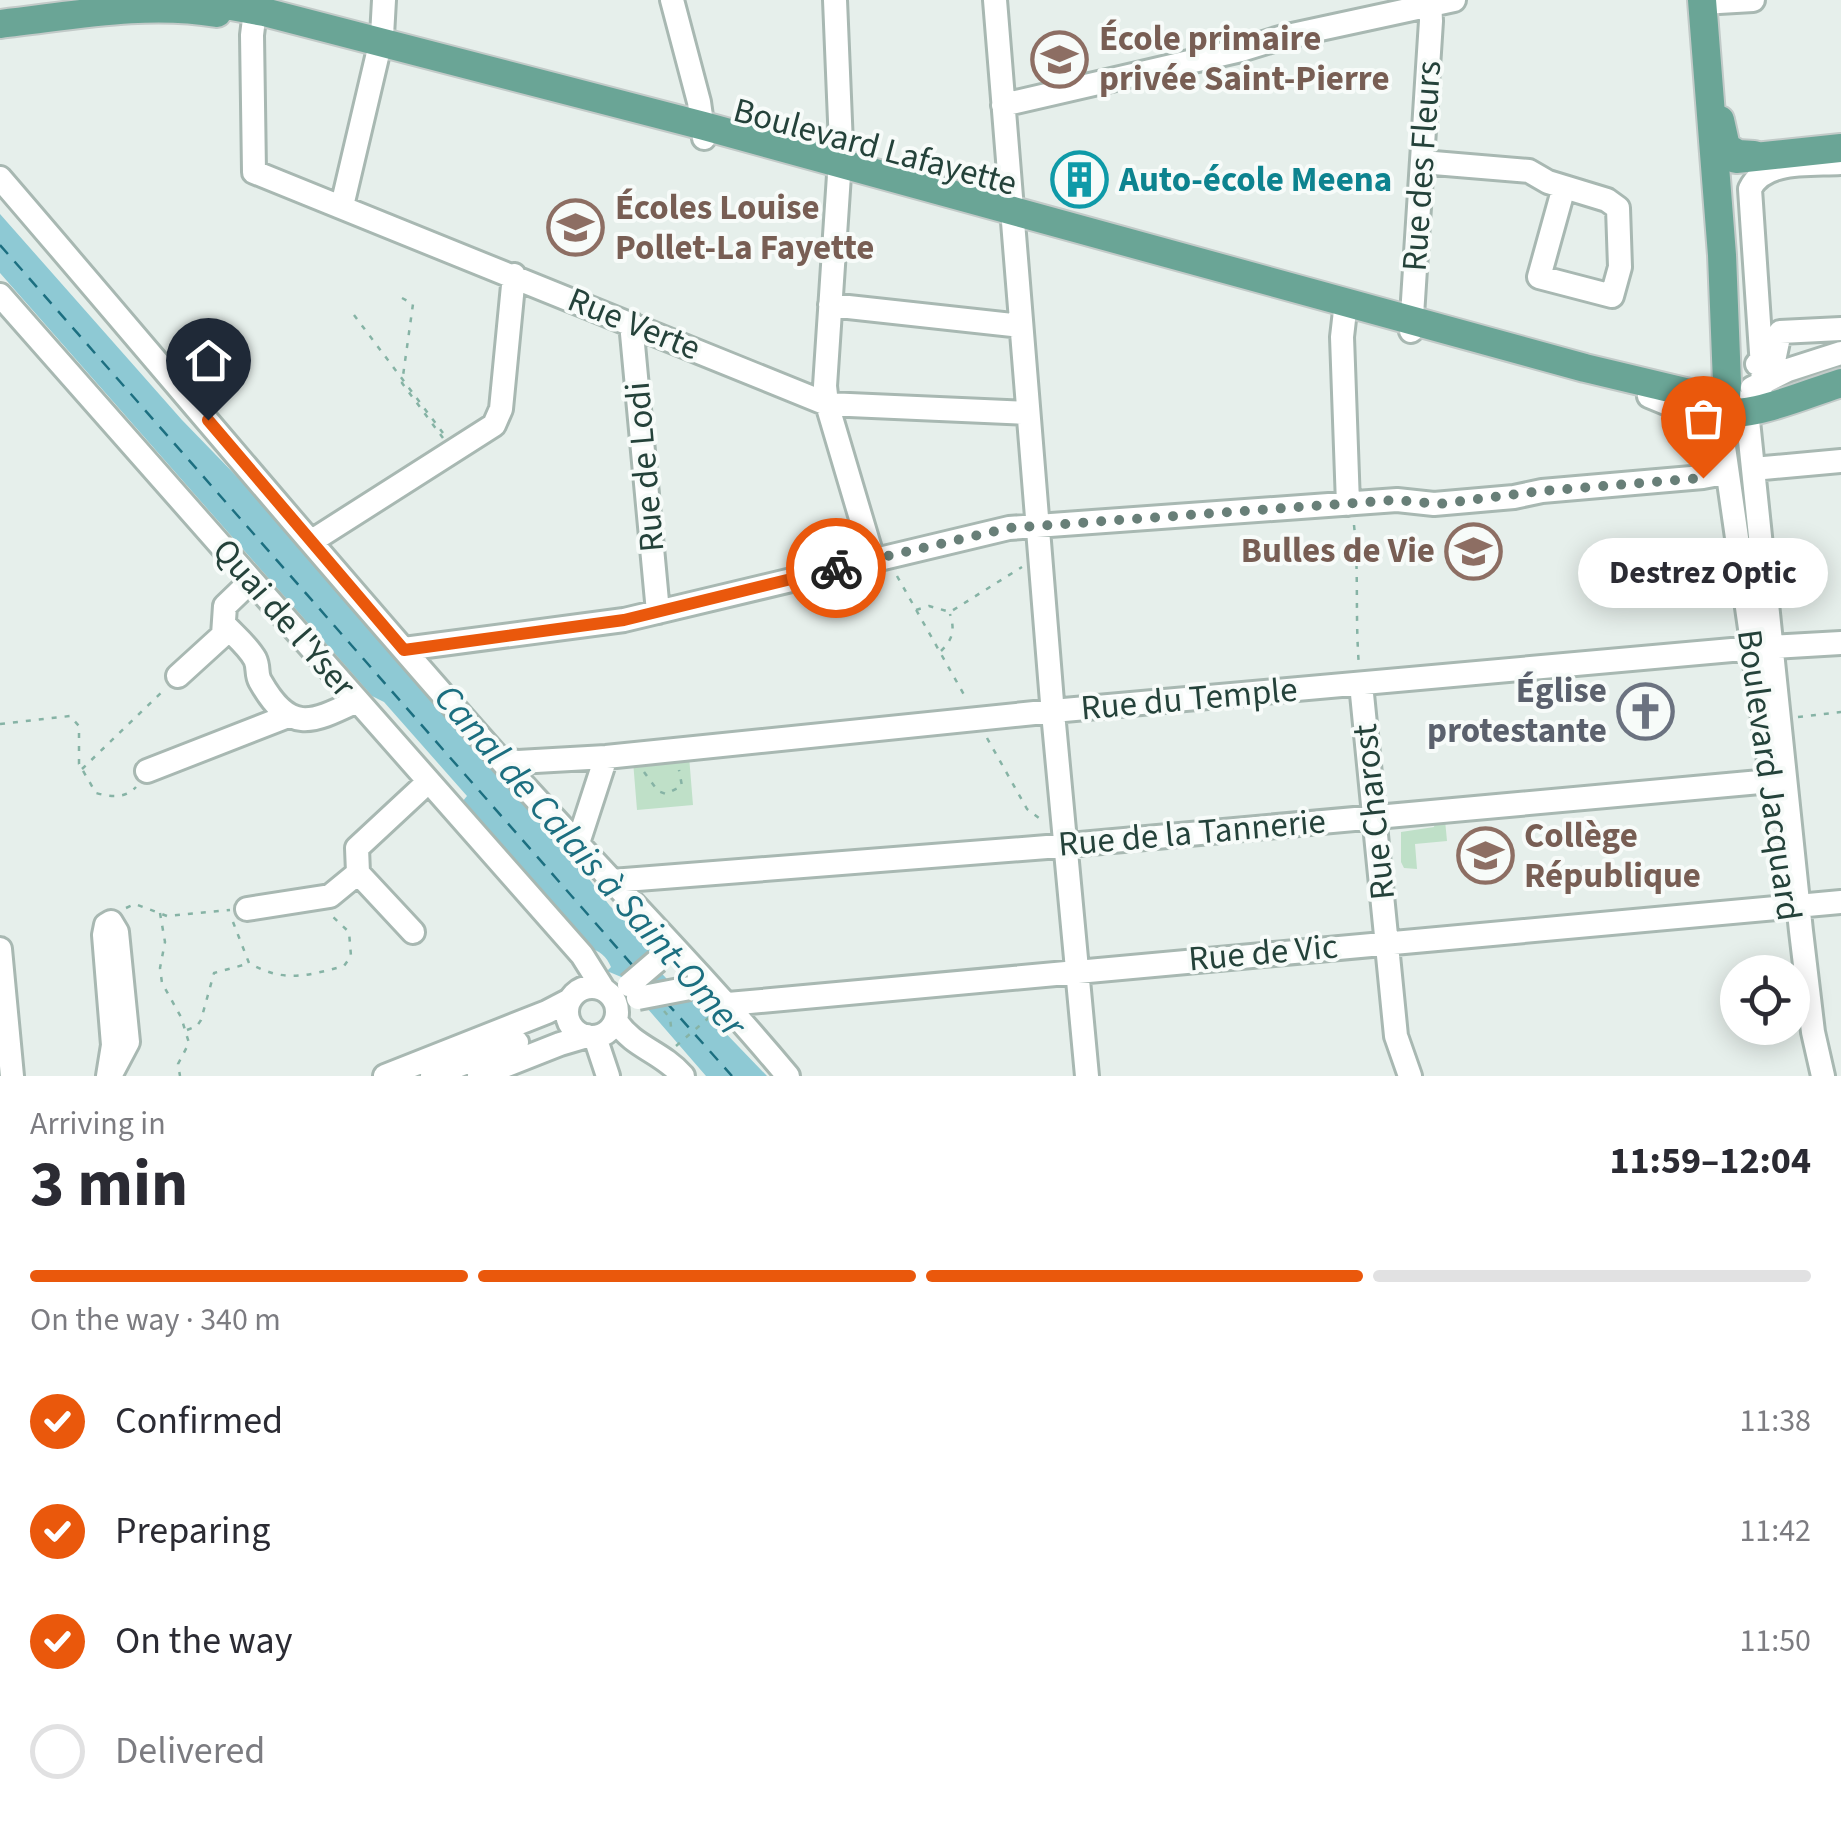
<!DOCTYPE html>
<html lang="en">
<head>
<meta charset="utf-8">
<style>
	:root { --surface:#fff; --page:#f2f2f3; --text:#2b2b33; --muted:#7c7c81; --line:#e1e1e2; --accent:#ea580c }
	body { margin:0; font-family:"Source Sans 3",sans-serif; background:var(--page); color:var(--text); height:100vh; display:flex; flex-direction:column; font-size:38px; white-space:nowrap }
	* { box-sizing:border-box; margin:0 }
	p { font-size:32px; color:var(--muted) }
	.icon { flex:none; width:55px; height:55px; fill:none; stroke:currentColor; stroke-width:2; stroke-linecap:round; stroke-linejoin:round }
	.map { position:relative; height:1076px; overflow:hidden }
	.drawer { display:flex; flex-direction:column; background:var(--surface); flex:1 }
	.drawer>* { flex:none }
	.tools { position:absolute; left:1720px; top:955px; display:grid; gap:20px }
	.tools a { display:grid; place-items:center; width:90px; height:90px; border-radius:50%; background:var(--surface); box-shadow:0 5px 25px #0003; font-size:50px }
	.pin { position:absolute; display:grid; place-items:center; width:85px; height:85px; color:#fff; margin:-102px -42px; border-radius:50% 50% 50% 0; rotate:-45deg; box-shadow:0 0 10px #0007 }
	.pin .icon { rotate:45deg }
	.courier { position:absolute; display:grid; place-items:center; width:100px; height:100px; margin:-50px; border:8px solid #ea580c; border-radius:50%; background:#fff; color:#222; box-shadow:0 2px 12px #0007 }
	.bubble { position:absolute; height:70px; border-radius:35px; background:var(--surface); box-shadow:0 5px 25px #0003; font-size:32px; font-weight:700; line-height:70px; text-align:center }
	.head em { font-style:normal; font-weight:700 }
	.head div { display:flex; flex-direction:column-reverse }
	.head { display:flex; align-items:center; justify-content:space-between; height:170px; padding:0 30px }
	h1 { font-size:65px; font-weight:700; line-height:75px }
	.bar { display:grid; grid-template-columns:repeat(4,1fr); gap:15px 10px; align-content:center; height:120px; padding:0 30px }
	.bar i { height:12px; border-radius:8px; background:var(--line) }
	.bar .on { background:var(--accent) }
	.bar p { grid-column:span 4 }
	ol { padding:0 30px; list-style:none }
	li { display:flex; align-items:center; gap:30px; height:110px }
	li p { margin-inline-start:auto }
	li .icon { padding:10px; border-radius:50%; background:var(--accent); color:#fff; stroke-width:4 }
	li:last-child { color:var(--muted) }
	li i { width:55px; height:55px; border:5px solid var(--line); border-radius:50% }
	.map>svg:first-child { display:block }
	.green { fill:#bfe0c8 }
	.water { fill:#8ec9d4 }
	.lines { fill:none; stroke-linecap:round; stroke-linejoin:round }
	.ferry { stroke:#1c6f80; stroke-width:2.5; stroke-dasharray:12 10; stroke-linecap:butt }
	.minor-casing { stroke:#a8b8b2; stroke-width:28 }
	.major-casing { stroke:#c2cac8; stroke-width:32 }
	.path { stroke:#86b3a5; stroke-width:2.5; stroke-dasharray:5 8; stroke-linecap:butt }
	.minor { stroke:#fff; stroke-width:22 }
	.major { stroke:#6aa596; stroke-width:28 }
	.minor-bridge-casing { stroke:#a8b8b2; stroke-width:28; stroke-linecap:butt }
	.minor-bridge { stroke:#fff; stroke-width:22 }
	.done { stroke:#687f78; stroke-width:10; stroke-dasharray:0 18 }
	.route { stroke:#ea580c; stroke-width:12 }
	.labels { text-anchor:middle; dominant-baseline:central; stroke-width:8; stroke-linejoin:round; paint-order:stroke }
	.education-label { font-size:35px; font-weight:bold; fill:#785e54; stroke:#f7fbf9; text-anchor:start }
	.street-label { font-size:35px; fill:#24423a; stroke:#f7fbf9 }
	.culture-label { font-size:35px; font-weight:bold; fill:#0d838f; stroke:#f7fbf9; text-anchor:start }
	.worship-label { font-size:35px; font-weight:bold; fill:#5b616d; stroke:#f7fbf9; text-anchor:end }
	.water-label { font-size:38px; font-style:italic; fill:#1c6f80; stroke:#f7fbf9 }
</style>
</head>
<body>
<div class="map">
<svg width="1841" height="1076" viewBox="0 0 1841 1076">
	<rect width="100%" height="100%" fill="#e6efeb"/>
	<path class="green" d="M 689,756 L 693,805 L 637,810 L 633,761 Z
		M 1445,820 L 1447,841 L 1415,844 L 1417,869 L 1404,868 L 1401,862 L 1401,832 L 1434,827 L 1435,821 Z"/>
	<path class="water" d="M 0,214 L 182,420 L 285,526 L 562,844 L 610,906 L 650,946 L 649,960 L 683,996 L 693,993 L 713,1020 L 767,1076 L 706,1076 L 647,1008 L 650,1005 L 626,979 L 607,971 L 611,967 C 607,957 599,950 589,948 L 462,802 L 467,796 L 384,702 L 372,696 L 0,273 Z"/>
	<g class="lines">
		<path class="ferry" d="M 0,245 L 634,967
			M 666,1002 L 732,1076"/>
		<defs>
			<path id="minor" d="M 672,0 L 699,102 L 704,138
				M 835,0 L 841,145 L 825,386 L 827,404 L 873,559
				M 995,0 L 1052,702 L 1087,1076
				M 1702,3 L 1753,0
				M 255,11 L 252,35 L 254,172 L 827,404 L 1028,413
				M 1003,105 L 1241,50 L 1283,37 L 1454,0
				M 1422,162 L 1529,171 L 1548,182 L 1607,200 L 1618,208 L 1620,267 L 1612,296 L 1539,277 L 1564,187
				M 0,178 C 166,371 329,567 498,757 C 594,864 696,966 788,1076
				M 342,206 L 382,36 L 384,0
				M 0,295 L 582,955 L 604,990
				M 1346,302 L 1342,337 L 1348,504
				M 830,305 L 1021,326
				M 631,323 L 658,612
				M 1411,331 L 1431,21 L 1430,0
				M 1757,364 L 1775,356 L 1780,332 L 1841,329
				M 1752,388 L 1788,370 L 1841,353
				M 1649,396 L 1700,417 L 1713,427
				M 1726,398 L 1724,447 L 1769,761
				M 1757,399 L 1763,382 L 1750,189 C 1764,159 1812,165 1841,163
				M 1734,400 L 1747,411 L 1801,931 L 1813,1032 L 1823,1076
				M 1753,469 L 1841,461
				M 312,541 L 494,425 L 501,409 L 514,275
				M 224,624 C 234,635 248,646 255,659 C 259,667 256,674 260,681 C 290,734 311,723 357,701
				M 404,649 L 624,620 L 1009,528 L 1397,500 L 1434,504 L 1514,497 L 1542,491 L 1703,477 L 1719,474 L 1727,468
				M 178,676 L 223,635 L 225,606 L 251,581
				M 1361,684 L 1396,1036 L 1410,1076
				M 501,759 L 518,762 L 606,757 L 1064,710 L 1754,648 L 1841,643
				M 147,771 L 288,716
				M 578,843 L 606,757
				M 358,873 L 413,932
				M 612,881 L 1047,847 L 1771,781
				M 247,909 L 330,896 L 358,873 L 357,848 L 428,782
				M 0,949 L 12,1076
				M567 1012a25 25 0 1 1 50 0a25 25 0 1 1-50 0Z
				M 728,1004 L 1841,902
				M 616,1021 C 634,1048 661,1051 683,1076
				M 595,1037 L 608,1076
				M 108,1076 L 113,1045 L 104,935 L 106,925 L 111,922 L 117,932 L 128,1042 L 110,1076
				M 385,1076 L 547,1012 L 570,1000
				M 432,1076 L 517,1042
				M 479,1076 L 560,1044 L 587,1036"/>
			<path id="major" d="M 199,0 L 264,12 L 704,126 L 1585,368 L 1715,399 L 1726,398 L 1727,383 L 1722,255 L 1702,0
				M 0,24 C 72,16 144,1 217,13
				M 1720,120 L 1726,147 L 1738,154 L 1754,155
				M 1736,159 L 1841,148
				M 1702,411 C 1746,422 1799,396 1841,383"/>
		</defs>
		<use href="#minor" class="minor-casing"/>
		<use href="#major" class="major-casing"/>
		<path class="path" d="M 402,298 L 413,304 L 402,383 L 443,438
			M 354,315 L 443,433
			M 1354,525 C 1359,572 1355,618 1359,666
			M 897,576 L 967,700
			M 916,610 L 929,606 L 950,612 L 1022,567
			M 941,651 C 953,639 955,630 950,614
			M 1798,717 L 1841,712
			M 0,724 L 70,716 L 79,726 L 79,764 L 96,793 C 111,797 125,799 136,787
			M 987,738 L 1027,809 L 1043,821
			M 82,769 L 166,688
			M 644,772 L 658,791 L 666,794 L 682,786 L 679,770
			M 126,908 L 135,904 L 167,916 L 230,910
			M 160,913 L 165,942 L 160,968 L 162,983 L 181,1017 L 189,1043 L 178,1064 L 180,1076
			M 233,922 L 249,963 C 284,983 306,976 344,966 L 351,956 L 349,932 L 331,915
			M 664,1011 L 670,1018 L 671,1027
			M 187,1030 L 197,1026 L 201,1020 L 214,973 L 247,964
			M 676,1046 L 712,1015"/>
		<use href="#minor" class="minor"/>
		<use href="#major" class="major"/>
		<defs>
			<path id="minor-bridge" d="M 629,985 L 657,961
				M 638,998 L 690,988"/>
		</defs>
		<use href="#minor-bridge" class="minor-bridge-casing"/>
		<use href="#minor-bridge" class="minor-bridge"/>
	</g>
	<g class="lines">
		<path class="done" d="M 836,568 L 1009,528 L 1396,500 L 1439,504 L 1542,491 L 1703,478"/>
		<path class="route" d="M 208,420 L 404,650 L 624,620 L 836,568"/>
	</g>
	<defs>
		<symbol id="school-ring" viewBox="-11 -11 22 22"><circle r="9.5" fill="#f7fbf9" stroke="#8d6e63" stroke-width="1.5"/><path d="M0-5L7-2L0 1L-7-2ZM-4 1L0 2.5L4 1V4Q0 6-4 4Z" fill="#8d6e63"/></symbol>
		<symbol id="building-ring" viewBox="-11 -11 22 22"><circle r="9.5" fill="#f7fbf9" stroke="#0f9aa8" stroke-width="1.5"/><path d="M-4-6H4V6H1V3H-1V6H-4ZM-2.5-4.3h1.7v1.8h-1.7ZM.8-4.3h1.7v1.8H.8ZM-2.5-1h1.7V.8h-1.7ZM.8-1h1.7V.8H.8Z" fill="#0f9aa8"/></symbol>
		<symbol id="church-ring" viewBox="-11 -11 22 22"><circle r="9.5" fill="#f7fbf9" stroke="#6b7280" stroke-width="1.5"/><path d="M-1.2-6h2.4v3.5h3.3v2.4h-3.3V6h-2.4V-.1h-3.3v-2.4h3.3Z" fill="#6b7280"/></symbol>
	</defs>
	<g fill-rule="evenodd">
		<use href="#school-ring" x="1028" y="28" width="63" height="63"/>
		<use href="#building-ring" x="1048" y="148" width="63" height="63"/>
		<use href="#school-ring" x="544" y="196" width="63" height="63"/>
		<use href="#school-ring" x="1442" y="520" width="63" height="63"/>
		<use href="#church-ring" x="1614" y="680" width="63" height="63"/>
		<use href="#school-ring" x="1454" y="824" width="63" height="63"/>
	</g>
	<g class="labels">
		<g class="education-label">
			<text x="1099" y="39">École primaire<tspan x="1099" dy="40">privée Saint-Pierre</tspan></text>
			<text x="615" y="208">Écoles Louise<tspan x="615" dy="40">Pollet-La Fayette</tspan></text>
			<text x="1435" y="551" text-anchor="end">Bulles de Vie</text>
			<text x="1524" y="836">Collège<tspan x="1524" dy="40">République</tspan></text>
		</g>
		<g class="street-label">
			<text transform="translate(875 147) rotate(15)">Boulevard Lafayette</text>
			<text transform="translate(1422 166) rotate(-86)">Rue des Fleurs</text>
			<text transform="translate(634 324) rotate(22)">Rue Verte</text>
			<text transform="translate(645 467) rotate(-95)">Rue de Lodi</text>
			<text transform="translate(284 618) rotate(49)">Quai de l'Yser</text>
			<text transform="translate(1189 699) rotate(-5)">Rue du Temple</text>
			<text transform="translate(1769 775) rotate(82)">Boulevard Jacquard</text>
			<text transform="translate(1374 812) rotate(-96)">Rue Charost</text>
			<text transform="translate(1192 833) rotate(-5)">Rue de la Tannerie</text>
			<text transform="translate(1263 953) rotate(-5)">Rue de Vic</text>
		</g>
		<g class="culture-label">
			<text x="1119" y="180">Auto-école Meena</text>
		</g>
		<g class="worship-label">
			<text x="1607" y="691">Église<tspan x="1607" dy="40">protestante</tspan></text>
		</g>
		<g class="water-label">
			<text transform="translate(590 861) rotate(49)">Canal de Calais à Saint-Omer</text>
		</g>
	</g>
</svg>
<div class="tools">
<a><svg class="icon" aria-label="locate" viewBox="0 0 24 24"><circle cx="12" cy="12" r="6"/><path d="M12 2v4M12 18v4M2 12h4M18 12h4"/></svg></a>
</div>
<div class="pin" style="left:1703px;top:478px;background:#ea580c"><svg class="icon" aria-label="bag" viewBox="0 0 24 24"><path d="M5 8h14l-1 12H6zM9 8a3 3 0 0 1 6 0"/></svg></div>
<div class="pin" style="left:208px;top:420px;background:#1f2937"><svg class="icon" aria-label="home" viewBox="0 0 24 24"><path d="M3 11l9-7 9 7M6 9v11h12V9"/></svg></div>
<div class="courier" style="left:836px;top:568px"><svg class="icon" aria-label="bike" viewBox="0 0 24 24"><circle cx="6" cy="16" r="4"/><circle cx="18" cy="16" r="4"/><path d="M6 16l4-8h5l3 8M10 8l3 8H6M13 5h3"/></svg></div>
<div class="bubble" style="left:1578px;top:538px;width:250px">Destrez Optic</div>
</div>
<section class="drawer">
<div class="head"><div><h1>3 min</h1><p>Arriving in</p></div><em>11:59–12:04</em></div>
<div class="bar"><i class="on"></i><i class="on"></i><i class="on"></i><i></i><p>On the way · 340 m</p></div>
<ol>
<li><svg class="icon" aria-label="check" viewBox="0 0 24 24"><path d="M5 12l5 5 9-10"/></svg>Confirmed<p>11:38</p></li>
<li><svg class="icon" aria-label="check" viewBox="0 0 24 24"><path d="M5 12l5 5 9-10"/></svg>Preparing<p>11:42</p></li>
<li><svg class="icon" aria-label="check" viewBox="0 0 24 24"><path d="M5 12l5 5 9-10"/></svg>On the way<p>11:50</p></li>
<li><i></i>Delivered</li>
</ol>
</section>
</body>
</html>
